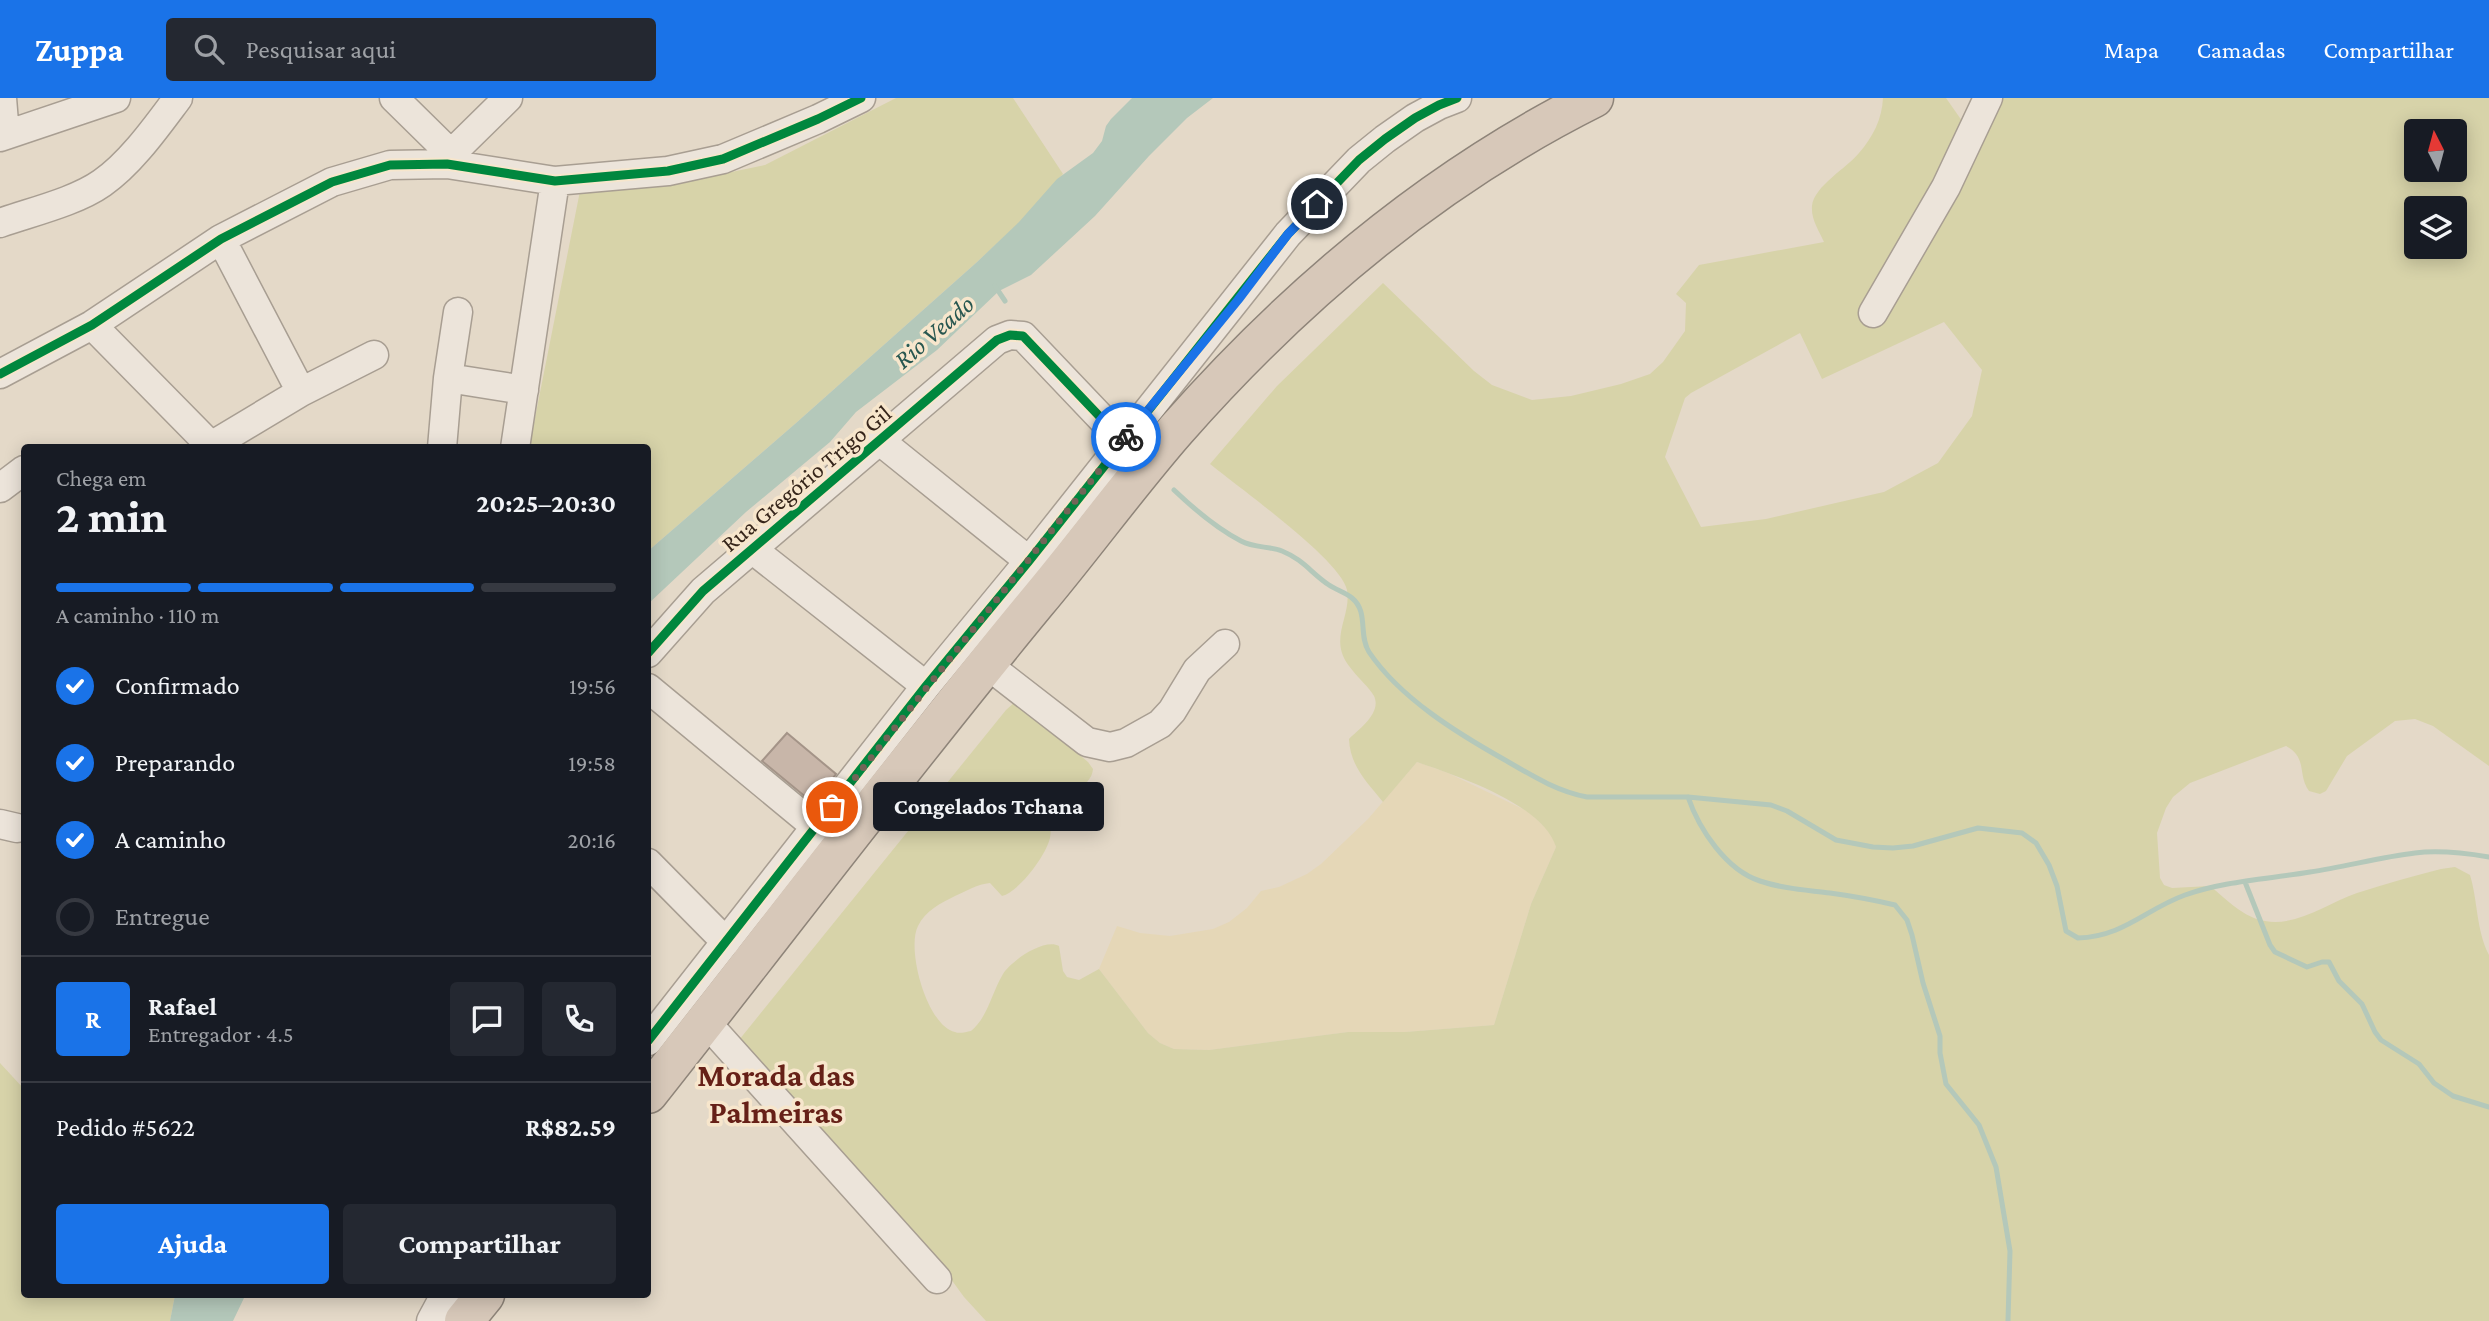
<!DOCTYPE html>
<html lang="pt">
<head>
<meta charset="utf-8">
<style>
	:root { --surface:#171b24; --page:#242831; --text:#f1f3f6; --muted:#9ea1a6; --line:#363941; --accent:#1a73e8 }
	body { margin:0; font-family:"Crimson Pro",serif; background:var(--page); color:var(--text); height:100vh; display:flex; flex-direction:column; font-size:26px; white-space:nowrap }
	* { box-sizing:border-box; margin:0 }
	p { font-size:23px; color:var(--muted) }
	.icon { flex:none; width:38px; height:38px; fill:none; stroke:currentColor; stroke-width:2; stroke-linecap:round; stroke-linejoin:round }
	.map { position:relative; flex:1; overflow:hidden }
	.details { position:absolute; left:21px; top:346px; width:630px; height:854px; display:flex; flex-direction:column; background:var(--surface); border-radius:7px; box-shadow:0 4px 18px #0003 }
	.details>* { flex:none }
	.needle { width:46px; rotate:354deg }
	.controls { position:absolute; left:2404px; top:21px; display:grid; gap:14px }
	.controls a { display:grid; place-items:center; width:63px; height:63px; border-radius:7px; background:var(--surface); box-shadow:0 4px 18px #0003; font-size:35px }
	.pin { position:absolute; display:grid; place-items:center; width:60px; height:60px; color:#fff; margin:-30px; border:4px solid #fff; border-radius:50%; box-shadow:0 2px 7px #0007 }
	.courier { position:absolute; display:grid; place-items:center; width:70px; height:70px; margin:-35px; border:5px solid #1a73e8; border-radius:50%; background:#fff; color:#222; box-shadow:0 2px 9px #0007 }
	.bubble { position:absolute; height:49px; border-radius:7px; background:var(--surface); box-shadow:0 4px 18px #0003; font-size:23px; font-weight:700; line-height:49px; text-align:center }
	.summary em { font-style:normal; font-weight:700 }
	.summary div { display:flex; flex-direction:column-reverse }
	.summary { display:flex; align-items:center; justify-content:space-between; height:119px; padding:0 35px }
	h1 { font-size:46px; font-weight:700; line-height:52px }
	.bar { display:grid; grid-template-columns:repeat(4,1fr); gap:10px 7px; align-content:center; height:84px; padding:0 35px }
	.bar i { height:9px; border-radius:5px; background:var(--line) }
	.bar .active { background:var(--accent) }
	.bar p { grid-column:span 4 }
	.line { display:flex; align-items:center; gap:18px; padding:0 35px; border-top:2px solid var(--line) }
	.line div { flex:1 }
	.round { display:grid; place-items:center; flex:none; width:74px; height:74px; border-radius:7px; background:var(--page) }
	ol { padding:0 35px; list-style:none }
	li { display:flex; align-items:center; gap:21px; height:77px }
	li p { margin-inline-start:auto }
	li .icon { padding:7px; border-radius:50%; background:var(--accent); color:#fff; stroke-width:4 }
	li:last-child { color:var(--muted) }
	li i { width:38px; height:38px; border:4px solid var(--line); border-radius:50% }
	.primary-button { display:flex; gap:14px; margin-top:auto; padding:14px 35px }
	.primary-button a { flex:1; height:80px; border-radius:7px; background:var(--accent); color:#fff; font-size:28px; font-weight:700; line-height:80px; text-align:center }
	.primary-button a+a { background:var(--page); color:var(--text) }
	header { display:flex; align-items:center; gap:42px; box-sizing:border-box; height:98px; padding:0 35px; background:var(--accent); color:#fff }
	header strong { font-size:33px }
	nav { display:flex; gap:38px; margin-inline-start:auto; font-size:24px }
	.search { width:490px; height:63px; background:var(--page); display:flex; align-items:center; gap:18px; box-sizing:border-box; padding:0 24px; border-radius:7px; color:var(--muted); font-size:26px }
	.map>svg:first-child { display:block }
	.farmland { fill:#e5d7b7 }
	.green { fill:#d7d3a9; fill-rule:evenodd }
	.water { fill:#b4c8ba }
	.lines { fill:none; stroke-linecap:round; stroke-linejoin:round }
	.stream { stroke:#b4c8ba; stroke-width:5 }
	.building { fill:#c8b6a9; stroke:#a49488; stroke-width:2 }
	.minor-casing { stroke:#a89e92; stroke-width:31 }
	.highway-casing { stroke:#8e8479; stroke-width:41 }
	.minor { stroke:#ece4da; stroke-width:28 }
	.highway { stroke:#d7c8b9; stroke-width:38 }
	.cycleway-casing { stroke:#f7e6cc; stroke-width:13 }
	.cycleway { stroke:#00873e; stroke-width:9 }
	.done { stroke:#736457; stroke-width:7; stroke-dasharray:0 12.6 }
	.route { stroke:#1a73e8; stroke-width:9 }
	.labels { text-anchor:middle; dominant-baseline:central; stroke-width:7; stroke-linejoin:round; paint-order:stroke }
	.street-label { font-size:24px; fill:#36251a; stroke:#f7e6cc }
	.water-label { font-size:26px; font-style:italic; fill:#285750; stroke:#f7e6cc }
	.district-label { font-size:32px; font-weight:bold; fill:#662017; stroke:#f7e6cc }
</style>
</head>
<body>
<header>
<strong>Zuppa</strong>
<div class="search"><svg class="icon" aria-label="search" viewBox="0 0 24 24"><circle cx="10" cy="10" r="6"/><path d="M15 15l6 6"/></svg>Pesquisar aqui</div>
<nav><a>Mapa</a><a>Camadas</a><a>Compartilhar</a></nav>
</header>
<div class="map">
<svg width="2489" height="1223" viewBox="0 0 2489 1223">
	<rect width="100%" height="100%" fill="#e4d9c8"/>
	<path class="farmland" d="M 1417,664 L 1448,675 L 1529,714 L 1553,737 L 1556,749 L 1531,806 L 1494,927 L 1405,934 L 1348,934 L 1209,952 L 1174,951 L 1160,945 L 1148,935 L 1099,871 L 1117,828 L 1140,835 L 1170,838 L 1213,831 L 1229,824 L 1247,810 L 1261,793 L 1279,789 L 1307,776 L 1321,766 L 1368,721 Z"/>
	<path class="green" d="M 896,0 L 1013,0 L 1063,76 L 1019,125 L 977,164 L 796,325 L 648,453 L 648,350 L 529,350 L 580,93 L 664,88 L 765,67 Z
		M 1883,0 L 1946,0 L 1960,20 L 1980,42 L 2002,0 L 2489,0 L 2489,668 L 2433,628 L 2415,621 L 2395,623 L 2347,658 L 2326,693 L 2320,696 L 2309,693 C 2297,676 2308,660 2286,648 L 2190,685 L 2173,699 L 2166,710 L 2157,735 L 2160,780 L 2164,787 L 2172,790 L 2210,788 C 2226,801 2244,820 2265,823 C 2296,829 2328,805 2357,795 C 2385,786 2413,778 2441,771 L 2455,769 L 2470,777 C 2478,803 2476,832 2489,857 L 2489,1223 L 986,1223 L 964,1199 L 940,1166 L 739,942 L 1006,612 L 1016,603 L 1088,664 L 1093,671 C 1091,692 1064,692 1054,707 C 1048,716 1052,730 1050,740 C 1046,757 1020,793 1002,798 L 990,785 C 977,786 967,793 955,798 C 941,805 925,813 918,828 C 906,851 927,928 955,934 C 959,936 966,934 971,933 C 988,919 992,894 1003,876 C 1011,863 1044,840 1059,848 L 1063,873 L 1067,879 L 1079,882 L 1099,871 L 1148,935 L 1160,945 L 1174,951 L 1209,952 L 1348,934 L 1405,934 L 1494,927 L 1531,806 L 1556,749 C 1543,706 1457,678 1417,664 L 1383,704 C 1367,684 1350,668 1349,641 C 1359,631 1382,615 1374,598 C 1369,589 1359,581 1353,573 C 1349,568 1344,562 1342,555 C 1335,533 1351,514 1347,492 C 1341,462 1238,389 1210,366 L 1277,288 L 1383,185 L 1474,273 L 1492,287 L 1532,302 L 1571,298 L 1621,286 L 1650,276 L 1663,264 L 1685,233 L 1686,205 L 1676,196 L 1699,167 L 1824,144 C 1819,132 1811,122 1812,108 C 1814,88 1847,70 1859,55 C 1873,39 1882,21 1883,0 ZM 2417,33 L 2455,33 L 2455,72 L 2417,72 ZM 2417,110 L 2455,110 L 2455,149 L 2417,149 ZM 1944,224 L 1982,272 L 1972,318 L 1938,365 L 1884,394 L 1875,396 L 1766,421 L 1701,429 L 1665,359 L 1685,300 L 1691,295 L 1800,235 L 1822,281 Z
		M 0,965 L 24,991 L 24,1197 L 175,1197 L 170,1223 L 0,1223 Z"/>
	<path class="water" d="M 1132,0 L 1213,0 L 1187,20 L 1149,58 L 1095,118 L 1031,177 L 999,193 L 937,252 L 856,314 L 830,344 L 746,414 L 648,506 L 648,453 L 796,325 L 977,164 L 1019,124 L 1057,81 L 1093,55 L 1102,43 L 1106,28 L 1111,21 Z
		M 175,1197 L 244,1197 L 244,1200 L 233,1223 L 170,1223 Z"/>
	<g class="lines">
		<path class="stream" d="M 995,188 L 1005,203
			M 1174,392 C 1195,412 1216,430 1241,443 C 1254,450 1269,448 1282,453 C 1304,462 1311,475 1329,487 C 1336,492 1345,494 1352,500 C 1369,514 1358,537 1369,554 C 1400,600 1457,635 1505,662 C 1531,677 1556,693 1587,699 L 1688,699 L 1771,707 L 1787,713 L 1836,742 L 1873,749 L 1893,750 L 1913,748 L 1978,730 L 2022,735 L 2036,745 L 2049,767 L 2057,788 L 2066,833 L 2078,840 C 2123,839 2146,811 2185,797 C 2224,783 2269,781 2310,774 C 2345,769 2380,759 2415,755 C 2439,752 2465,755 2489,759
			M 1688,699 C 1699,731 1726,772 1760,783 C 1783,791 1807,792 1830,795 C 1852,798 1874,802 1895,807 L 1907,822 L 1912,837 L 1923,885 L 1940,938 L 1940,955 L 1946,986 L 1979,1027 L 1996,1069 L 2010,1153 L 2008,1223
			M 2245,784 L 2270,847 L 2275,854 L 2307,869 L 2322,864 L 2329,864 L 2339,883 L 2362,906 L 2375,934 L 2381,942 L 2419,966 L 2434,985 L 2453,998 L 2489,1009"/>
	</g>
	<path class="building" d="M 787,635 L 836,676 L 813,705 L 762,663 Z"/>
	<g class="lines">
		<defs>
			<path id="minor" d="M 2,0 L 5,37
				M 394,0 L 451,56
				M 0,39 L 116,0
				M 447,66 L 451,56 L 508,0
				M 0,125 C 31,114 75,104 102,85 C 131,65 157,28 178,0
				M 221,141 L 301,294
				M 1873,215 L 1946,89 L 1988,0
				M 92,227 L 213,350
				M 0,276 L 92,227 L 221,141 L 332,84 L 390,67 L 447,66 L 555,83 L 668,73 L 723,61 L 818,21 L 861,0
				M 448,280 L 524,292
				M 880,343 L 1029,463
				M 211,348 L 301,294 L 374,257
				M 442,350 L 448,280 L 458,214
				M 515,350 L 555,83
				M 0,390 L 24,372
				M 752,451 L 926,588
				M 648,555 L 703,493 L 997,242 L 1010,237 L 1023,238 L 1123,343
				M 985,565 L 1087,644 L 1110,649 L 1126,645 L 1160,626 L 1172,613 L 1197,572 L 1225,546
				M 648,590 L 816,729
				M 0,726 L 17,730
				M 648,765 L 726,844
				M 705,923 L 937,1181
				M 648,943 L 926,588 L 1029,463 L 1288,136 L 1359,62 L 1385,41 L 1415,20 L 1439,7 L 1457,0
				M 431,1223 L 445,1197"/>
			<path id="highway" d="M 648,996 C 777,833 903,666 1036,505 C 1084,448 1128,387 1176,332 C 1294,198 1434,80 1594,0
				M 464,1223 L 485,1197"/>
		</defs>
		<use href="#minor" class="minor-casing"/>
		<use href="#highway" class="highway-casing"/>
		<use href="#minor" class="minor"/>
		<use href="#highway" class="highway"/>
		<defs>
			<path id="cycleway" d="M 0,276 L 92,227 L 221,141 L 332,84 L 390,67 L 447,66 L 555,83 L 668,73 L 723,61 L 818,21 L 861,0
				M 648,555 L 703,493 L 997,242 L 1010,237 L 1023,238 L 1123,343
				M 648,943 L 926,588 L 1029,463 L 1288,136 L 1359,62 L 1385,41 L 1415,20 L 1439,7 L 1457,0"/>
		</defs>
		<use href="#cycleway" class="cycleway-casing"/>
		<use href="#cycleway" class="cycleway"/>
	</g>
	<g class="lines">
		<path class="done" d="M 832,709 L 1126,339"/>
		<path class="route" d="M 1126,339 L 1238,202 L 1288,136 L 1317,106"/>
	</g>
	<g class="labels">
		<g class="street-label">
			<text transform="translate(806 380) rotate(-40)">Rua Gregório Trigo Gil</text>
		</g>
		<g class="water-label">
			<text transform="translate(934 234) rotate(-41)">Rio Veado</text>
		</g>
		<g class="district-label">
			<text x="776" y="977">Morada das<tspan x="776" dy="37">Palmeiras</tspan></text>
		</g>
	</g>
</svg>
<div class="controls">
<a><svg class="needle" viewBox="-14 -14 28 28"><path d="M0-13l5 13h-10z" fill="#e53935"/><path d="M0 13l5-13h-10z" fill="#9ea1a6"/></svg></a>
<a><svg class="icon" aria-label="layers" viewBox="0 0 24 24"><path d="M12 4l9 5-9 5-9-5zM3 14l9 5 9-5"/></svg></a>
</div>
<div class="pin" style="left:832px;top:709px;background:#ea580c"><svg class="icon" aria-label="bag" viewBox="0 0 24 24"><path d="M5 8h14l-1 12H6zM9 8a3 3 0 0 1 6 0"/></svg></div>
<div class="pin" style="left:1317px;top:106px;background:#1f2937"><svg class="icon" aria-label="home" viewBox="0 0 24 24"><path d="M3 11l9-7 9 7M6 9v11h12V9"/></svg></div>
<div class="courier" style="left:1126px;top:339px"><svg class="icon" aria-label="bike" viewBox="0 0 24 24"><circle cx="6" cy="16" r="4"/><circle cx="18" cy="16" r="4"/><path d="M6 16l4-8h5l3 8M10 8l3 8H6M13 5h3"/></svg></div>
<div class="bubble" style="left:873px;top:684px;width:231px">Congelados Tchana</div>
<section class="details">
<div class="summary"><div><h1>2 min</h1><p>Chega em</p></div><em>20:25–20:30</em></div>
<div class="bar"><i class="active"></i><i class="active"></i><i class="active"></i><i></i><p>A caminho · 110 m</p></div>
<ol>
<li><svg class="icon" aria-label="check" viewBox="0 0 24 24"><path d="M5 12l5 5 9-10"/></svg>Confirmado<p>19:56</p></li>
<li><svg class="icon" aria-label="check" viewBox="0 0 24 24"><path d="M5 12l5 5 9-10"/></svg>Preparando<p>19:58</p></li>
<li><svg class="icon" aria-label="check" viewBox="0 0 24 24"><path d="M5 12l5 5 9-10"/></svg>A caminho<p>20:16</p></li>
<li><i></i>Entregue</li>
</ol>
<div class="line" style="height:126px"><b class="round" style="background:var(--accent);color:#fff">R</b><div><b>Rafael</b><p>Entregador · 4.5</p></div><a class="round"><svg class="icon" aria-label="chat" viewBox="0 0 24 24"><path d="M4 5h16v11H9l-5 4z"/></svg></a><a class="round"><svg class="icon" aria-label="phone" viewBox="0 0 24 24"><path d="M5 4h4l2 5-3 2q2 4 5 5l2-3 5 2v4C11 20 4 13 5 4z"/></svg></a></div>
<div class="line" style="height:91px"><div>Pedido #5622</div><b>R$82.59</b></div>
<div class="primary-button"><a>Ajuda</a><a>Compartilhar</a></div>
</section>
</div>
</body>
</html>
